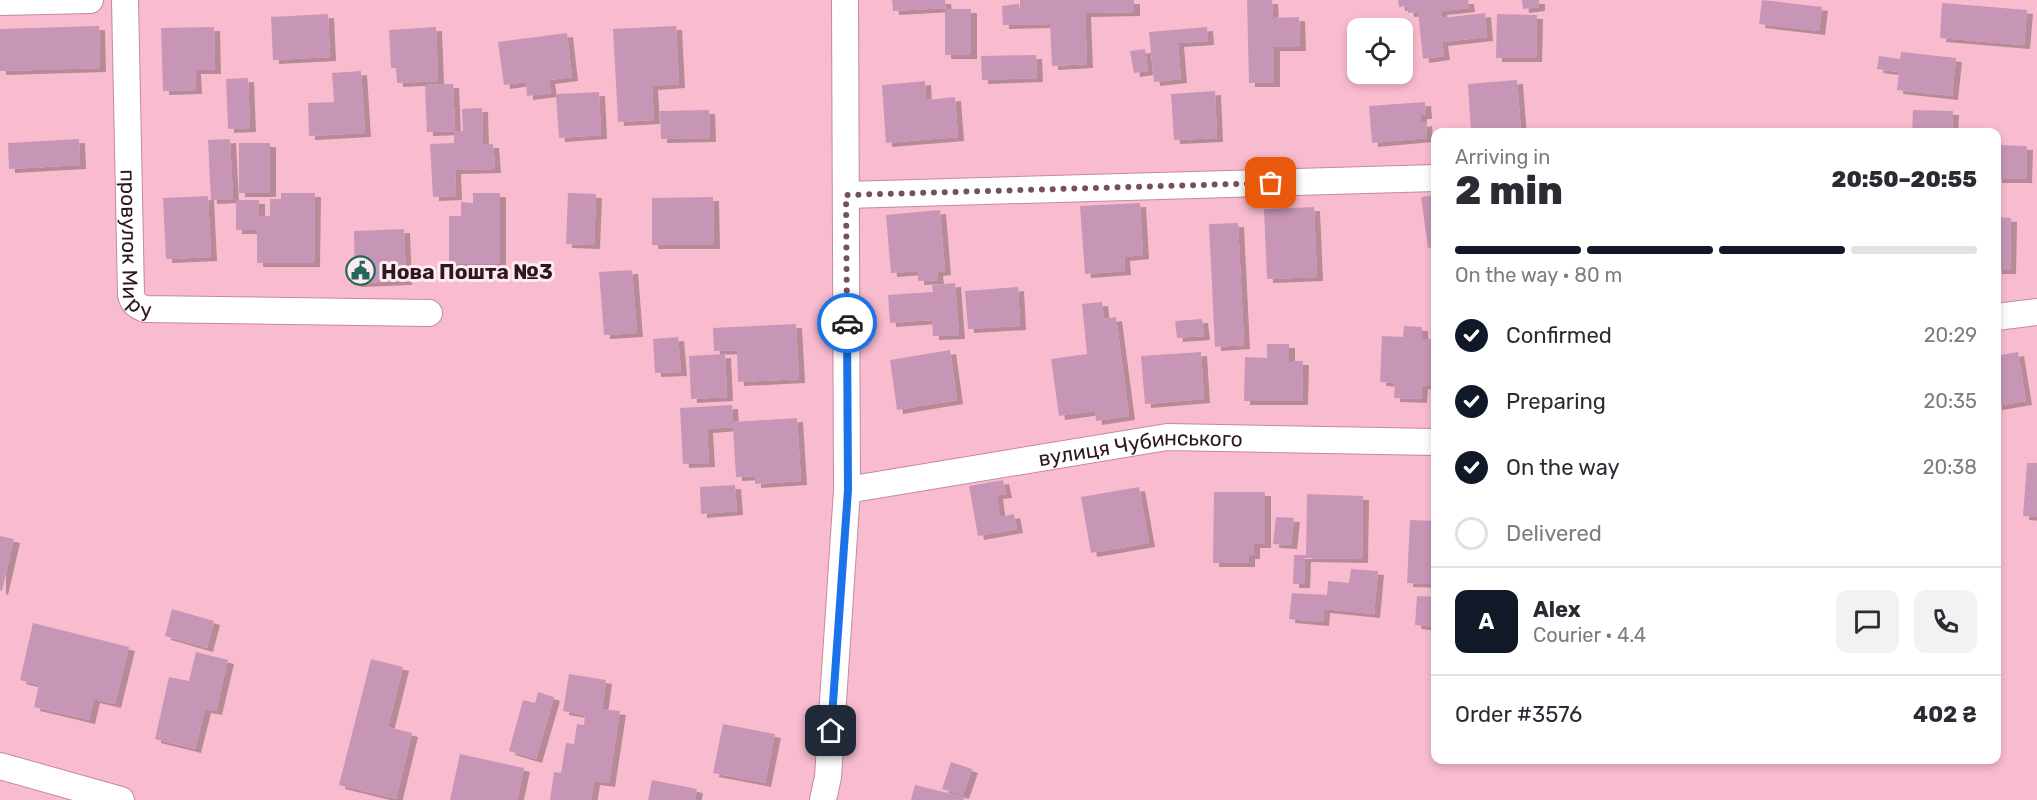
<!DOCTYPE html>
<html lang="en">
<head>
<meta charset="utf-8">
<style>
	:root { --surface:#fff; --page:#f2f2f3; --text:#2b2b33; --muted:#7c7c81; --line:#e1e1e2; --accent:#111827 }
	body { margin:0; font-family:Rubik,sans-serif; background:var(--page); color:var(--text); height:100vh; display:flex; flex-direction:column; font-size:22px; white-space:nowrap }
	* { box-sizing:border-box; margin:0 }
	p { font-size:20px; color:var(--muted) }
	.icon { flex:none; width:33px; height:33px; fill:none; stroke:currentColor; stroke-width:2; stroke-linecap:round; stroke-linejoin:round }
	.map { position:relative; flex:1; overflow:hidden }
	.sheet { position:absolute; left:1431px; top:128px; width:570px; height:636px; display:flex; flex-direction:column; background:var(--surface); border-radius:12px; box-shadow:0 3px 9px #0003 }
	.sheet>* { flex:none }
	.buttons { position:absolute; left:1347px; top:18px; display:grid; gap:12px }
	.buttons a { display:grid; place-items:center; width:66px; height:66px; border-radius:12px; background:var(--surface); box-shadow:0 3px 9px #0003; font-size:30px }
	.pin { position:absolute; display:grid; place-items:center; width:51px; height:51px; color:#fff; margin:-26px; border-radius:12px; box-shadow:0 3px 9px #0006 }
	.courier { position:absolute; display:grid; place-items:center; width:60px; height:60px; margin:-30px; border:4px solid #1a73e8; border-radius:50%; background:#fff; color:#222; box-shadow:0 2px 8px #0007 }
	.headline em { font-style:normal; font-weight:800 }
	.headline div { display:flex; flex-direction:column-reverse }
	.headline { display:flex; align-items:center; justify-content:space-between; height:102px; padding:0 24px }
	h1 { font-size:39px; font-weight:800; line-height:45px }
	.bar { display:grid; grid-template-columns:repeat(4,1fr); gap:9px 6px; align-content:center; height:72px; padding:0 24px }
	.bar i { height:8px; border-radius:4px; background:var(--line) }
	.bar .on { background:var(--accent) }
	.bar p { grid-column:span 4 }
	.line { display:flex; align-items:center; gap:15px; padding:0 24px; border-top:2px solid var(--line) }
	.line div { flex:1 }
	.round { display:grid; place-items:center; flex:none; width:63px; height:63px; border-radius:12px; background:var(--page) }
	ol { padding:0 24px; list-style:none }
	li { display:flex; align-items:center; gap:18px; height:66px }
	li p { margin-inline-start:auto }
	li .icon { padding:6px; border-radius:50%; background:var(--accent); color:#fff; stroke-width:4 }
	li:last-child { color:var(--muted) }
	li i { width:33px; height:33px; border:3px solid var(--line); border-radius:50% }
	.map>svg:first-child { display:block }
	.building { fill:#c796b7; filter:url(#shadow) }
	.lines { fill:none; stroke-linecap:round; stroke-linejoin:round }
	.street-casing { stroke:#c48a9d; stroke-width:28 }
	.street { stroke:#fff; stroke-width:26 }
	.done { stroke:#75515d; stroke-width:6; stroke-dasharray:0 10.8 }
	.route { stroke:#1a73e8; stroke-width:8 }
	.labels { text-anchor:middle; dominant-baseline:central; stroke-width:6; stroke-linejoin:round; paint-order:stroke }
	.street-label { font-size:21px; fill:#2e181f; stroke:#feebf0 }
	.poi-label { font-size:21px; font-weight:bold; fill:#2e181f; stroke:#feebf0; text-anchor:start }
</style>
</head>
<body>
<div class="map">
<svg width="2037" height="800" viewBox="0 0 2037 800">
	<defs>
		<filter id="shadow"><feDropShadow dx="6" dy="4" stdDeviation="0" flood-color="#0004"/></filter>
	</defs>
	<rect width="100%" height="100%" fill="#f9bccf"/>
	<path class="building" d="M 892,0 L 945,0 L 946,8 L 893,11 Z
		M 1020,0 L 1134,0 L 1134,12 L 1085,13 L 1087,64 L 1052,66 L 1050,24 L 1003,25 L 1002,6 L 1019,4 L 1020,15 Z
		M 1247,0 L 1272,0 L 1273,18 L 1299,17 L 1300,47 L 1274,47 L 1274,83 L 1249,83 Z
		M 1398,0 L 1468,0 L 1469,8 L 1441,11 L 1442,18 L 1485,13 L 1487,37 L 1442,42 L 1444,56 L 1423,59 L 1418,12 L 1408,13 L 1407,6 L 1399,7 Z
		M 1522,0 L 1539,0 L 1539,7 L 1523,9 Z
		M 1762,0 L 1822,7 L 1819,31 L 1759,24 Z
		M 1942,3 L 2027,10 L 2024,45 L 1940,38 Z
		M 945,9 L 971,9 L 971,55 L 945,55 Z
		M 328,14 L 330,57 L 273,60 L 271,17 Z
		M 1497,14 L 1537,15 L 1536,58 L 1496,58 Z
		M 99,26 L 100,68 L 0,71 L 0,29 Z
		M 676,26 L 679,84 L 652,86 L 654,120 L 618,122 L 613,29 Z
		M 214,27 L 215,70 L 195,70 L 196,90 L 163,91 L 161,28 Z
		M 436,27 L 438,81 L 397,83 L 396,68 L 391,68 L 389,30 Z
		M 1207,27 L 1208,41 L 1178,43 L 1181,79 L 1154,82 L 1149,32 Z
		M 567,33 L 572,77 L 549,80 L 551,93 L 527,96 L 526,82 L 504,85 L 498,42 Z
		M 1145,49 L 1148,71 L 1134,73 L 1130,51 Z
		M 1901,52 L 1956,58 L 1952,96 L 1897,90 L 1899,72 L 1877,69 L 1879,56 L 1900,59 Z
		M 1036,55 L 1037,78 L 982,80 L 981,56 Z
		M 361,71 L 365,133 L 309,136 L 308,103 L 334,102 L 332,73 Z
		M 248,78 L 250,128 L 228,129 L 226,79 Z
		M 1517,80 L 1521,132 L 1471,132 L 1468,84 Z
		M 925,81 L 926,100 L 955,97 L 958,137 L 886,143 L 882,85 Z
		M 453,84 L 455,131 L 427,132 L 425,85 Z
		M 1215,91 L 1217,138 L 1174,140 L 1171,94 Z
		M 599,92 L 601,135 L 559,138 L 556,94 Z
		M 1425,102 L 1426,115 L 1421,115 L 1421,123 L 1426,122 L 1427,138 L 1372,143 L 1369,106 Z
		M 482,108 L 483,144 L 493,144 L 495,169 L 455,170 L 456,196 L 433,197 L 430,144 L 454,143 L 454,132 L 463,131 L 462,109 Z
		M 709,110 L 710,138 L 661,139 L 660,111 Z
		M 1913,110 L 1953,111 L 1952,132 L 1912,132 Z
		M 79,139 L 80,165 L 9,169 L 8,143 Z
		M 230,139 L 233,199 L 211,200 L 208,140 Z
		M 239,143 L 270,143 L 270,193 L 239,193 Z
		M 1996,145 L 2027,146 L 2026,179 L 1996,179 Z
		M 281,193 L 315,193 L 314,263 L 257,263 L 257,230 L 236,230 L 236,200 L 259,200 L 259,216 L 270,216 L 270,199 L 281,199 Z
		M 473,193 L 500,193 L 500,264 L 449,264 L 449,216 L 461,216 L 461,202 L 473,203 Z
		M 568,193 L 596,194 L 594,245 L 566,244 Z
		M 1436,195 L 1436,247 L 1428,248 L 1421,197 Z
		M 208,196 L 211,257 L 166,259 L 163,198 Z
		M 713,197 L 714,245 L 652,245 L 652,198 Z
		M 1140,203 L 1143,255 L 1124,257 L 1125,271 L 1085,274 L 1080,206 Z
		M 1314,207 L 1317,277 L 1267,279 L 1264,209 Z
		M 940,210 L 945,271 L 937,272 L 938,280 L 918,281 L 918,271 L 891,273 L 886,215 Z
		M 1996,217 L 2011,218 L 2010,270 L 1996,270 Z
		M 1238,223 L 1244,345 L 1215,347 L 1209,224 Z
		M 404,229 L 406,281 L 355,283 L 354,231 Z
		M 632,270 L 637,333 L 604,335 L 599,272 Z
		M 955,283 L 959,335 L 933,336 L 932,320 L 890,323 L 888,295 L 933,292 L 932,285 Z
		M 1018,287 L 1020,326 L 968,329 L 965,291 Z
		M 1102,302 L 1104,319 L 1116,317 L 1129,416 L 1096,421 L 1095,411 L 1059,416 L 1051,359 L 1087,354 L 1082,304 Z
		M 1202,319 L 1204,336 L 1177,338 L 1175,321 Z
		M 796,324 L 799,379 L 738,382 L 737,350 L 714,351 L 713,328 Z
		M 1404,326 L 1422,327 L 1422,339 L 1436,339 L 1436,386 L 1422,385 L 1421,399 L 1394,398 L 1395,383 L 1380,382 L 1382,336 L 1403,337 Z
		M 678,337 L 681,372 L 655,373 L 653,339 Z
		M 1267,344 L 1289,344 L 1289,361 L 1303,361 L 1302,401 L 1244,401 L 1245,357 L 1267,358 Z
		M 950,350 L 957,400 L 897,410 L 890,360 Z
		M 1201,352 L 1204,399 L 1145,404 L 1141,356 Z
		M 2018,352 L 2026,401 L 1996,406 L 1996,356 Z
		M 725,354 L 727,397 L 691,399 L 689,356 Z
		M 732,405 L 733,422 L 797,418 L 801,481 L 755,484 L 755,476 L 736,477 L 733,427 L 707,429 L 709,463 L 683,464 L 680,408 Z
		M 2027,463 L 2037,463 L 2037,517 L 2023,516 Z
		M 1003,480 L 1006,494 L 997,495 L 1000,517 L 1014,514 L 1017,529 L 978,536 L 969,486 Z
		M 735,485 L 737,511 L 701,514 L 700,487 Z
		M 1139,487 L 1149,543 L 1091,553 L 1081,497 Z
		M 1214,492 L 1265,492 L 1265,544 L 1254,544 L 1254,555 L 1249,555 L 1249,563 L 1213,563 Z
		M 1307,494 L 1363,496 L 1362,559 L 1305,558 L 1304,584 L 1293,584 L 1294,555 L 1306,555 Z
		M 1276,517 L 1294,518 L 1291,545 L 1273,544 Z
		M 1410,520 L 1436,521 L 1436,584 L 1407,583 Z
		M 0,536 L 14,539 L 2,591 L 0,590 Z
		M 1351,569 L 1378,571 L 1374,614 L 1324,609 L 1323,622 L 1289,619 L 1292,593 L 1327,595 L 1328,581 L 1349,583 Z
		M 1417,596 L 1436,597 L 1436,627 L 1415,625 Z
		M 172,609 L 214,621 L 207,648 L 165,636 Z
		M 33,623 L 129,647 L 115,704 L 94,699 L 89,720 L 34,707 L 39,685 L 20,680 Z
		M 196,652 L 228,660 L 216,711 L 205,709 L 195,749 L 155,739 L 169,677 L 189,681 Z
		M 371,659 L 403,667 L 388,727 L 412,733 L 396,799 L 339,785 Z
		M 569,674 L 606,680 L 602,709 L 620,711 L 609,783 L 594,781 L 591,800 L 550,800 L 554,772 L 561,773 L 566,743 L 574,744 L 577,724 L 584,725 L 585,715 L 563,711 Z
		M 538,692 L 554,697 L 536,759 L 509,751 L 523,700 L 535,703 Z
		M 723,724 L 775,734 L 765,783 L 713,773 Z
		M 460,754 L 524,768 L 517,800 L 450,800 Z
		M 951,762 L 972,769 L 963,795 L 942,789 Z
		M 652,780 L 697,789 L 695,800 L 648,800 Z
		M 915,785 L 964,797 L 963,800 L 911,800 Z"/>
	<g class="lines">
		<defs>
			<g id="street">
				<path id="s1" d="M 125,0 L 131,295 C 133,303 137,306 145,309 L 429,313"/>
				<path d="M 0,2 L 90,0"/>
				<path d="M 847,195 L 1436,178"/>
				<path d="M 1996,317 L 2037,312"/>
				<path id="s2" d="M 847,490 L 1167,437 L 1436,442"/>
				<path d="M 0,766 L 121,800"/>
				<path d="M 823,800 L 828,777 L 847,490 L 845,0"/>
			</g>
		</defs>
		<use href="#street" class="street-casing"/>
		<use href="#street" class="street"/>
	</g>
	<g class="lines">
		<path class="done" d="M 847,323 L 846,195 L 1271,183"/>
		<path class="route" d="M 831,731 L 848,490 L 847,323"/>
	</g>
	<defs>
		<symbol id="civic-ring" viewBox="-11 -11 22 22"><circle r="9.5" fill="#feebf0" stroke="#23685b" stroke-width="1.5"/><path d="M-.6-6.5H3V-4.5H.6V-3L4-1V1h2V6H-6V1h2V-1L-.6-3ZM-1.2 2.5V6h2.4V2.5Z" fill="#23685b"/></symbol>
	</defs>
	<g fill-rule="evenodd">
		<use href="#civic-ring" x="344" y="254" width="33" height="33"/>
	</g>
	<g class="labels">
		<g class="street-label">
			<text stroke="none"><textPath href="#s1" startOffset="246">провулок Миру</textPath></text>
			<text stroke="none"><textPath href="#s2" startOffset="297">вулиця Чубинського</textPath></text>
		</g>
		<g class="poi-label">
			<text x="381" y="271">Нова Пошта №3</text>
		</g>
	</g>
</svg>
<div class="buttons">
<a><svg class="icon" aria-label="locate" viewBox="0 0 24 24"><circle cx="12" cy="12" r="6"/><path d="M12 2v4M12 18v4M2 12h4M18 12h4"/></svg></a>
</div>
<div class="pin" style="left:1271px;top:183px;background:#ea580c"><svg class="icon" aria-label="bag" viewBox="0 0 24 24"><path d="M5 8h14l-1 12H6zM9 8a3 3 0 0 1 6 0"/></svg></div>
<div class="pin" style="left:831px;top:731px;background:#1f2937"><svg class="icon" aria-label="home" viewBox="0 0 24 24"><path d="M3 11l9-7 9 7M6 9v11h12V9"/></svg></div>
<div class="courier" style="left:847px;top:323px"><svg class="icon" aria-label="car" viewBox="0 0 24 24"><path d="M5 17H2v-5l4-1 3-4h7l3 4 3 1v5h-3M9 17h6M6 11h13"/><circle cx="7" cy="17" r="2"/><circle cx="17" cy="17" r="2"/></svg></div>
<section class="sheet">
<div class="headline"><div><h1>2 min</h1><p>Arriving in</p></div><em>20:50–20:55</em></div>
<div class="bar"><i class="on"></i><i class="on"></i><i class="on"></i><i></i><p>On the way · 80 m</p></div>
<ol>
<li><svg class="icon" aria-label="check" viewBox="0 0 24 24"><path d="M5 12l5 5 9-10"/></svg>Confirmed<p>20:29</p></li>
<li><svg class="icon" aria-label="check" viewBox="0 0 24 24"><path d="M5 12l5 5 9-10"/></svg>Preparing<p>20:35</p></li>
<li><svg class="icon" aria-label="check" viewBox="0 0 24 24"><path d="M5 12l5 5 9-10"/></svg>On the way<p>20:38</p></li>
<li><i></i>Delivered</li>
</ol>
<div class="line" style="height:108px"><b class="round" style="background:var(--accent);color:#fff">A</b><div><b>Alex</b><p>Courier · 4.4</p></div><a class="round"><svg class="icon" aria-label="chat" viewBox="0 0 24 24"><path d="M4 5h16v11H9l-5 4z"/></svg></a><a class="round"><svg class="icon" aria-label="phone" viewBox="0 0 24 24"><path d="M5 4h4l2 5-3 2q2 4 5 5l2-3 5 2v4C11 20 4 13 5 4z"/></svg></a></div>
<div class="line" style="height:78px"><div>Order #3576</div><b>402 ₴</b></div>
</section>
</div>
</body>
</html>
